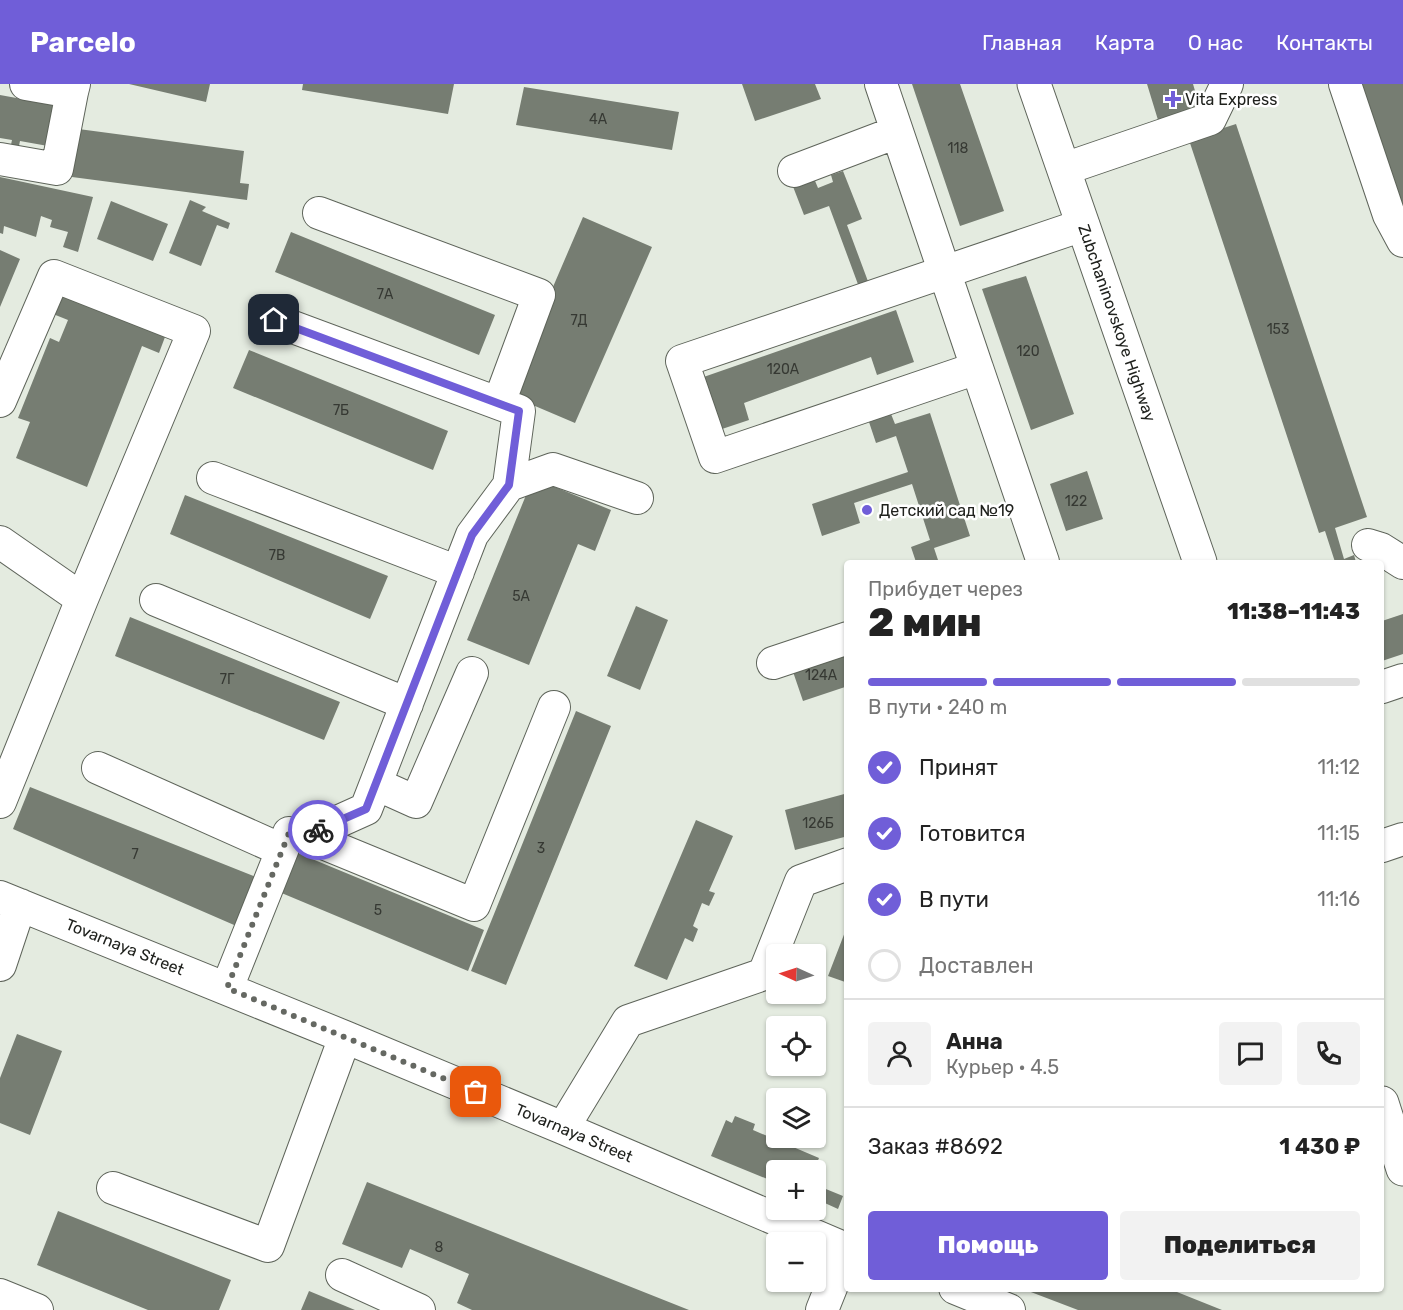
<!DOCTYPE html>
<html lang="ru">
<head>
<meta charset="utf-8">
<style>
	:root { --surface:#fff; --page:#f2f2f2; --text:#222; --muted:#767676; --line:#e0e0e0; --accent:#705ed8 }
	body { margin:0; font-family:Rubik,sans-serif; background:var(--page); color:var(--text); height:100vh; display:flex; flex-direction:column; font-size:22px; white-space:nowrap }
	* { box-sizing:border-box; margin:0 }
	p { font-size:20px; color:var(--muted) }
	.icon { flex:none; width:33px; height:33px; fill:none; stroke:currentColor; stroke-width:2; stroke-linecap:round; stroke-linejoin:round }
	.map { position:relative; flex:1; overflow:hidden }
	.panel { position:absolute; left:844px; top:476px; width:540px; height:732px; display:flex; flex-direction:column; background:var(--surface); border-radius:6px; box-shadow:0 2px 4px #0004 }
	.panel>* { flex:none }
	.needle { width:39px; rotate:273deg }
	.tools { position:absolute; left:766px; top:860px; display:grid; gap:12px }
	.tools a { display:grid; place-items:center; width:60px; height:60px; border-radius:6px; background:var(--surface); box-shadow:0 2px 4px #0004; font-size:30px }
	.pin { position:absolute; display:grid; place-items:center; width:51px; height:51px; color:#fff; margin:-26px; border-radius:12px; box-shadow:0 3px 9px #0006 }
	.courier { position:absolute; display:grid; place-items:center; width:60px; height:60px; margin:-30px; border:4px solid #705ed8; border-radius:50%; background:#fff; color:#222; box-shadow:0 2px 8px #0007 }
	.overview em { font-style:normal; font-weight:800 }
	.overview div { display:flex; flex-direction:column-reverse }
	.overview { display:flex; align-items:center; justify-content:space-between; height:102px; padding:0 24px }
	h1 { font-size:39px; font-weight:800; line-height:45px }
	.bar { display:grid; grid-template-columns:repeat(4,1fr); gap:9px 6px; align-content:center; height:72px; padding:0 24px }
	.bar i { height:8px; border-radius:4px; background:var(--line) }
	.bar .selected { background:var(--accent) }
	.bar p { grid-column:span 4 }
	.line { display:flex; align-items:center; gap:15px; padding:0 24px; border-top:2px solid var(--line) }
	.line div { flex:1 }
	.round { display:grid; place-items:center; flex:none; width:63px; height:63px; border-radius:6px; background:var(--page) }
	ol { padding:0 24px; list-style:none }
	li { display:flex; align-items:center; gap:18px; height:66px }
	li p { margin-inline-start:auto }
	li .icon { padding:6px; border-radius:50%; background:var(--accent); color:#fff; stroke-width:4 }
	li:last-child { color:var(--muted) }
	li i { width:33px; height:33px; border:3px solid var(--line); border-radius:50% }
	.primary-button { display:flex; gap:12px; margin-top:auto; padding:12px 24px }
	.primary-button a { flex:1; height:69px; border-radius:6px; background:var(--accent); color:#fff; font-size:24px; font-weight:800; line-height:69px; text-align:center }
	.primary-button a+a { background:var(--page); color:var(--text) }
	header { display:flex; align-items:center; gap:36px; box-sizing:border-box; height:84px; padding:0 30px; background:var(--accent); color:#fff }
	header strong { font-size:28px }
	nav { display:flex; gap:33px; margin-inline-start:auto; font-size:21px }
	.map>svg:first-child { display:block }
	.building { fill:#767d72 }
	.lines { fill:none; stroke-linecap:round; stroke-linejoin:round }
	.minor-casing { stroke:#5e645a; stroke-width:34 }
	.major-casing { stroke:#5e645a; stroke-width:35 }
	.minor { stroke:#fff; stroke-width:32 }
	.major { stroke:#fff; stroke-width:33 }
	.done { stroke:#656862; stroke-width:6; stroke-dasharray:0 10.8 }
	.route { stroke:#705ed8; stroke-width:8 }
	.poi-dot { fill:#705ed8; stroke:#fff; stroke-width:2 }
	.labels { text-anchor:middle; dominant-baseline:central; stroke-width:5; stroke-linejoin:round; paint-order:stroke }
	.number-label { font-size:14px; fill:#363933 }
	.poi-label { font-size:16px; fill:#20221e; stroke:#fff; text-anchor:start }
	.street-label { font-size:16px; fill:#20221e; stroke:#fff }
</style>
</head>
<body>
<header>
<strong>Parcelo</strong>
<nav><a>Главная</a><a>Карта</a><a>О нас</a><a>Контакты</a></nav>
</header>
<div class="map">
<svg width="1403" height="1226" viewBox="0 0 1403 1226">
	<rect width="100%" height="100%" fill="#e4ebe0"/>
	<path class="building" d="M 129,0 L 210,0 L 206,18 Z
		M 303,0 L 454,0 L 448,30 L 302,6 Z
		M 742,0 L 815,0 L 821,15 L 755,37 Z
		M 912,0 L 960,0 L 1004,127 L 960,142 Z
		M 1147,0 L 1193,0 L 1200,24 L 1205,50 L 1236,40 L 1367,433 L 1335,444 L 1344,475 L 1354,471 L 1356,478 L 1335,478 L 1325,447 L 1319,449 L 1189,56 L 1158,36 Z
		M 1356,0 L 1403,0 L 1403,138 Z
		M 524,3 L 679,28 L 672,66 L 516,41 Z
		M 0,11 L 55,21 L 48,62 L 20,57 L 17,71 L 9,70 L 12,56 L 0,54 Z
		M 71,44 L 244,67 L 240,99 L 249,100 L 247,116 L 72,93 L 75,66 Z
		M 843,87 L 862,135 L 847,141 L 869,200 L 859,203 L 829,122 L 804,131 L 792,100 L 813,92 L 818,104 L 833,98 L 831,91 Z
		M 0,93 L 93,113 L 78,168 L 63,163 L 68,148 L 50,143 L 52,136 L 41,132 L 36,153 L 4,142 L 3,150 L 0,149 Z
		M 190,116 L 206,123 L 202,127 L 230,139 L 228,145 L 217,141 L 201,182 L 169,169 Z
		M 111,117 L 168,140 L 153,177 L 97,155 Z
		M 583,133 L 652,163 L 575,339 L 507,310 Z
		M 291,148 L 495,231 L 479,271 L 275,188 Z
		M 0,166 L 20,175 L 0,223 Z
		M 1026,192 L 1074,330 L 1031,346 L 982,205 Z
		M 61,211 L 165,253 L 159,269 L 142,262 L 87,403 L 16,374 L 30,338 L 18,334 L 50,254 L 59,258 L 68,236 L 53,230 Z
		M 896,226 L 914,278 L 877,291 L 871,273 L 744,319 L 749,336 L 713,348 L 695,296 Z
		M 249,266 L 448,347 L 433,386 L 233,304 Z
		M 930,329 L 970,452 L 934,464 L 938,476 L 930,478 L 916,478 L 911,463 L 930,456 L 912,400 L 854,419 L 860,439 L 822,452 L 812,420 L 908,388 L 896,352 L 876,359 L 869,338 L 891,330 L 895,340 Z
		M 1087,387 L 1103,435 L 1066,447 L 1050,400 Z
		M 533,394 L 611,426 L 595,467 L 578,460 L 529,581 L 467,556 Z
		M 185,411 L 388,492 L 370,535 L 170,450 Z
		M 636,522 L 668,536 L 640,606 L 607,592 Z
		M 1403,530 L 1403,570 L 1382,577 L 1382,537 Z
		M 130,533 L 340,618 L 324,656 L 115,572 Z
		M 848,559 L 848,602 L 803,617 L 790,579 Z
		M 576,627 L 611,642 L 506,901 L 471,887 Z
		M 30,703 L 261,795 L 241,844 L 13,745 Z
		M 848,709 L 848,752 L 795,766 L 785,726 Z
		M 696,736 L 733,752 L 709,807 L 715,809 L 709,822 L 702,819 L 693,842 L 698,845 L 693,858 L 685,854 L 667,896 L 634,882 Z
		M 288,765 L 484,846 L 468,887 L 272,805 Z
		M 845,848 L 848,848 L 848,899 L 828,892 Z
		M 17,950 L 62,967 L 30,1051 L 0,1039 L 0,994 Z
		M 735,1032 L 755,1040 L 753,1046 L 819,1074 L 814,1086 L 777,1086 L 777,1099 L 711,1072 L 726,1036 L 732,1039 Z
		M 367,1098 L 689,1226 L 472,1226 L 457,1219 L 469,1190 L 410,1165 L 402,1184 L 342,1160 Z
		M 816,1101 L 843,1112 L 838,1125 L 816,1115 Z
		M 58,1127 L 231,1196 L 219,1226 L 148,1226 L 37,1181 Z
		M 1167,1204 L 1222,1226 L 1078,1226 L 1023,1205 Z
		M 309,1207 L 355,1226 L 301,1226 Z"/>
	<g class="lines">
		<defs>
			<path id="minor" d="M 26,0 L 72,8 L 74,0
				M 881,0 C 913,95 945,189 977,284 L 715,373 L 682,277 L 1083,141
				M 1345,0 L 1389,131 L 1403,157
				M 0,75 L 57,85 L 72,8
				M 1064,85 L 1210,35 L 1227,0
				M 794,87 L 897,48
				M 319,129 L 539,211 L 499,319
				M 977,284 L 1043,478
				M 0,317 L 54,192 L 194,247 L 82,515 L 0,718
				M 213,394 L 458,488
				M 509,401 L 553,385 L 637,414
				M 0,458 L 82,515
				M 1368,461 L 1381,465 L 1403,479
				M 156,516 L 407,620
				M 773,579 L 848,554
				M 1382,603 L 1403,596
				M 98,684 L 282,766
				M 376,700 L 416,718 L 472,589
				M 306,752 L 474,821 L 554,623
				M 1382,762 L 1403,755
				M 0,813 L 345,953 L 563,1044 L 848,1166
				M 0,881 L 20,821
				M 227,904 L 289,749 L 306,752 L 366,725 L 472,451 L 509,401 L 519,327 L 274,236
				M 563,1044 L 628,937 L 764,890 L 801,797 L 848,780
				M 113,1104 L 268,1162 L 345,953
				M 342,1191 L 419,1226
				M 955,1204 L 1009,1226
				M 0,1211 L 37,1226
				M 822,1226 L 846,1166"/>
			<path id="major" d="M 1034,0 L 1200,478
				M 1382,1019 L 1403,1085"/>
		</defs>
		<use href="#minor" class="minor-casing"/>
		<use href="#major" class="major-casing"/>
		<use href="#minor" class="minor"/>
		<use href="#major" class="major"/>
	</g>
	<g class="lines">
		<path class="done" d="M 318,746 L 306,752 L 289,749 L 227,904 L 476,1008"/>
		<path class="route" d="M 274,236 L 519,327 L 509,401 L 472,451 L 366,725 L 318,746"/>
	</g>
	<g class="poi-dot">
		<path d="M1170 6h6v6h6v6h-6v6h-6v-6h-6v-6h6z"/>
		<circle cx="867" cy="426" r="6"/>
	</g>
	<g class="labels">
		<g class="number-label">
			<text x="598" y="35">4А</text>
			<text x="958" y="64">118</text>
			<text x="385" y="210">7А</text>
			<text x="579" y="236">7Д</text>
			<text x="1278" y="245">153</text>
			<text x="1028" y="267">120</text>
			<text x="783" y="285">120А</text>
			<text x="341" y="326">7Б</text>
			<text x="1076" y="417">122</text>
			<text x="277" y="471">7В</text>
			<text x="521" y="512">5А</text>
			<text x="821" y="591">124А</text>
			<text x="227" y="595">7Г</text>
			<text x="818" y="739">126Б</text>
			<text x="541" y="764">3</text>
			<text x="135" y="770">7</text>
			<text x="378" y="826">5</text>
			<text x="439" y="1163">8</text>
		</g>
		<g class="poi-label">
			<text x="1185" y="15">Vita Express</text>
			<text x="879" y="426">Детский сад №19</text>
		</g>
		<g class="street-label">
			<text transform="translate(1117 239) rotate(71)">Zubchaninovskoye Highway</text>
			<text transform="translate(125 863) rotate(22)">Tovarnaya Street</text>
			<text transform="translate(574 1049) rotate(23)">Tovarnaya Street</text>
		</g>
	</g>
</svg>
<div class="tools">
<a><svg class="needle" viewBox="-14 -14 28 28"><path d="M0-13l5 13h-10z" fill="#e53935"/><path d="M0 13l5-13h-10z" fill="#767676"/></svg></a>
<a><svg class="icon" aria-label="locate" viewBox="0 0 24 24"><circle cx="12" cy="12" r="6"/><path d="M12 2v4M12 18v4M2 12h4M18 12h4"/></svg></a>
<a><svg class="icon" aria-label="layers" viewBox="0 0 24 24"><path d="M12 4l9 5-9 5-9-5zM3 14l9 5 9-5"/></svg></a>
<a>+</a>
<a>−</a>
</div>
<div class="pin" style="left:476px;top:1008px;background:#ea580c"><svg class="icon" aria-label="bag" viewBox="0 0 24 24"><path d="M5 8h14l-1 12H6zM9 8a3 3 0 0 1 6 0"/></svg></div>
<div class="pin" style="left:274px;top:236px;background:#1f2937"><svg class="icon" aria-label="home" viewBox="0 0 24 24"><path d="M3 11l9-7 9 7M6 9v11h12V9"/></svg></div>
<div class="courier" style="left:318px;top:746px"><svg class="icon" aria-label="bike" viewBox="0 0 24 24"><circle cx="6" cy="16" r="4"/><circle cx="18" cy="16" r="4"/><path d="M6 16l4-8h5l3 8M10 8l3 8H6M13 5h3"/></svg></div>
<section class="panel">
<div class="overview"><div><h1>2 мин</h1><p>Прибудет через</p></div><em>11:38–11:43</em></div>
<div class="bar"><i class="selected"></i><i class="selected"></i><i class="selected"></i><i></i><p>В пути · 240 m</p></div>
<ol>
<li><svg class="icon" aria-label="check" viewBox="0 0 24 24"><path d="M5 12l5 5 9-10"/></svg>Принят<p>11:12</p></li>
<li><svg class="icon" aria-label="check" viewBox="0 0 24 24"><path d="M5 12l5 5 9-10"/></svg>Готовится<p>11:15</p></li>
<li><svg class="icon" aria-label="check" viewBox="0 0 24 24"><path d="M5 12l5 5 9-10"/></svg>В пути<p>11:16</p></li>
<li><i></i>Доставлен</li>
</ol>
<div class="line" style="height:108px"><a class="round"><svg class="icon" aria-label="person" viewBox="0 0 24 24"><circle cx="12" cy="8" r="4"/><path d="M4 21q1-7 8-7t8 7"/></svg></a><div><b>Анна</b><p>Курьер · 4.5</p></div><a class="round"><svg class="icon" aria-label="chat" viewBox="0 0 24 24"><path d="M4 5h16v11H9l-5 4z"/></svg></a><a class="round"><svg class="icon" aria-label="phone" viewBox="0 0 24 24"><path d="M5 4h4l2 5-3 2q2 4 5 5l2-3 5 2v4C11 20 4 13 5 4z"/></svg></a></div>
<div class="line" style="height:78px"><div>Заказ #8692</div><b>1 430 ₽</b></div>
<div class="primary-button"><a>Помощь</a><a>Поделиться</a></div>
</section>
</div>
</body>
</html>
